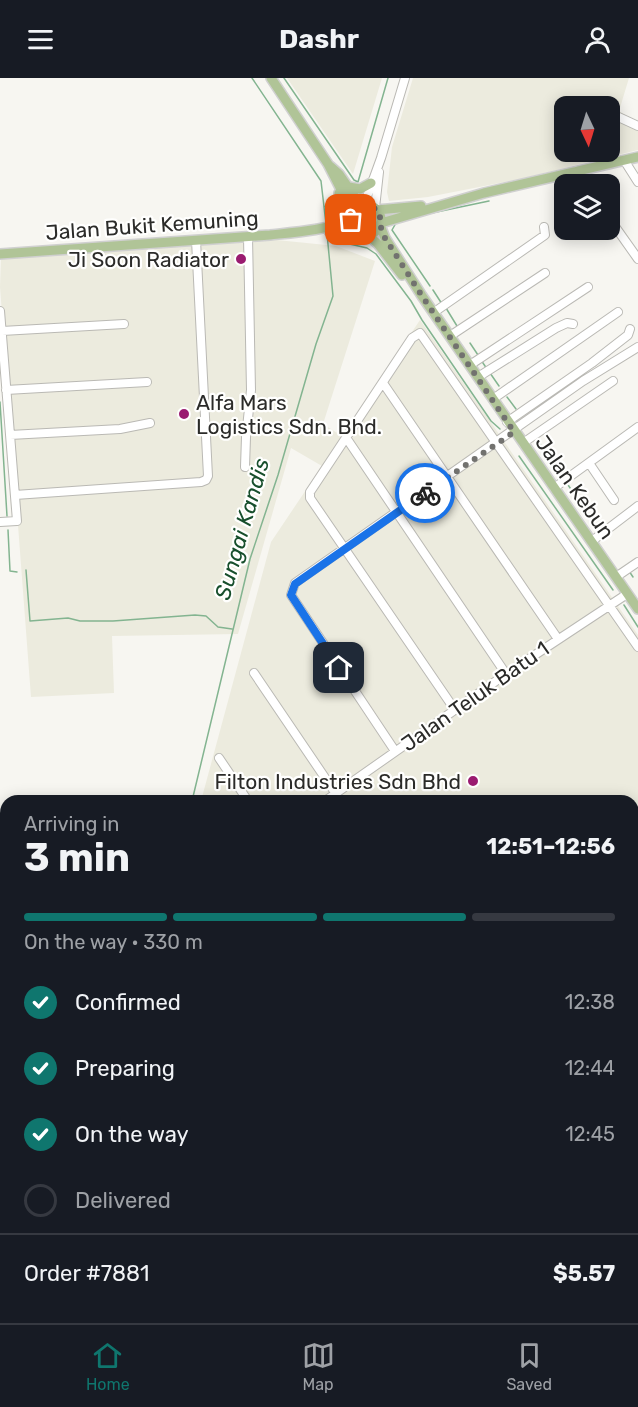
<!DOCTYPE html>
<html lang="en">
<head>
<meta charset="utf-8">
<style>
	:root { --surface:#171b24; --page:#20242c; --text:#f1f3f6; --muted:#9ea1a6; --line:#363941; --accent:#0f766e }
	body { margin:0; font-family:Rubik,sans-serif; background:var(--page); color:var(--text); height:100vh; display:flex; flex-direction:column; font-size:22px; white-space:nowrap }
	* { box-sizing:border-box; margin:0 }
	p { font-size:20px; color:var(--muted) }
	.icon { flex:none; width:33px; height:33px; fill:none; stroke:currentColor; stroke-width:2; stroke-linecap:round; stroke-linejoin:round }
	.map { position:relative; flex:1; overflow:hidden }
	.details { position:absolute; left:0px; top:717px; width:639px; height:528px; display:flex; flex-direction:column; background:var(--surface); border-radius:18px 18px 0 0; box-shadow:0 3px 15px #0003 }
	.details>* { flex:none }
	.needle { width:39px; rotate:176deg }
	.controls { position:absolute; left:554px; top:18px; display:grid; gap:12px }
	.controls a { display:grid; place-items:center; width:66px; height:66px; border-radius:12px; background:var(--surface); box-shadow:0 3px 15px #0003; font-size:30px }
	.pin { position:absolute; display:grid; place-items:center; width:51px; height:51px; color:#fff; margin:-26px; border-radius:12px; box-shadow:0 3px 9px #0006 }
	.courier { position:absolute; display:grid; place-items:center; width:60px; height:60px; margin:-30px; border:4px solid #1a73e8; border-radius:50%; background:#fff; color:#222; box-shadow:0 2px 8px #0007 }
	.summary em { font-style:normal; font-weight:700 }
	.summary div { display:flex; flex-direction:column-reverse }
	.summary { display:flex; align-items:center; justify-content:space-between; height:102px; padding:0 24px }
	h1 { font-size:39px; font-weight:700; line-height:45px }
	.bar { display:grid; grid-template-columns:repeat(4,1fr); gap:9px 6px; align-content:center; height:72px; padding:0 24px }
	.bar i { height:8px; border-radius:4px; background:var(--line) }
	.bar .active { background:var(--accent) }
	.bar p { grid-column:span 4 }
	.line { display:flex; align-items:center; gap:15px; padding:0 24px; border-top:2px solid var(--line) }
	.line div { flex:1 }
	ol { padding:0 24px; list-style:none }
	li { display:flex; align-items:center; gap:18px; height:66px }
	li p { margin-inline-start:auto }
	li .icon { padding:6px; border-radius:50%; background:var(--accent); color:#fff; stroke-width:4 }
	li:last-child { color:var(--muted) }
	li i { width:33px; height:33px; border:3px solid var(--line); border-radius:50% }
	header { display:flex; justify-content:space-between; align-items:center; height:78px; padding:0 24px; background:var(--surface); font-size:27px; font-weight:700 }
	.dock { display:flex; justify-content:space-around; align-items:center; height:84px; border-top:2px solid var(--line); background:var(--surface); font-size:16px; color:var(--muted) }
	.dock a { display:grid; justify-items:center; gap:3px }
	.dock .active { color:var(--accent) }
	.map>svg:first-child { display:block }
	.built { fill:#ecebde; fill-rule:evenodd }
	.grass { fill:url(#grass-tufts) }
	.forest { fill:url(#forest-crowns) }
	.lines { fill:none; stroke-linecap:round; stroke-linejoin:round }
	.stream { stroke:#83b490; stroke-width:1.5 }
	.river { stroke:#83b490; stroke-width:9 }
	.minor-casing { stroke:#bab9b4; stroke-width:10 }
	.major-casing { stroke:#d0d0d0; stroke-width:12 }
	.minor { stroke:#fff; stroke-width:8 }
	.major { stroke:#b0c497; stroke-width:9 }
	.done { stroke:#72726f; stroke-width:6; stroke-dasharray:0 10.8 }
	.route { stroke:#1a73e8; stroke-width:8 }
	.poi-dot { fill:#9a1b70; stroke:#fffffe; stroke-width:2 }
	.labels { text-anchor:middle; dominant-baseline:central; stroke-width:4.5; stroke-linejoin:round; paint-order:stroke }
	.street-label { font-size:21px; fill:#2b2b29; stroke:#fffffe }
	.poi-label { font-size:21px; fill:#2b2b29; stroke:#fffffe; text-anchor:end }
	.water-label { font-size:22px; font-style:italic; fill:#174f2c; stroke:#fffffe }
</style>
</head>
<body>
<header><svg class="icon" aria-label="menu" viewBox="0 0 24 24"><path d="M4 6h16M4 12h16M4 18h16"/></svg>Dashr<svg class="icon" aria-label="person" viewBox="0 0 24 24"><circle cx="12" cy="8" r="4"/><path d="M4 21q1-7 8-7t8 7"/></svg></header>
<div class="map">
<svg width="638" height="1245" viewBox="0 0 638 1245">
	<defs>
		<pattern id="grass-tufts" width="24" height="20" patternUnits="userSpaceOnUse" patternTransform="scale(1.5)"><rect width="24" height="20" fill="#feddc5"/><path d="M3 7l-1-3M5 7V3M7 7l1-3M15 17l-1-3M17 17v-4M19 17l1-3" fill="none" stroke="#dabea9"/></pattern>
		<pattern id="forest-crowns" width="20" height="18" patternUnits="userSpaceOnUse" patternTransform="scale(1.5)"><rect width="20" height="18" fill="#d9a987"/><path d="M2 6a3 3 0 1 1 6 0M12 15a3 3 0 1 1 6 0" fill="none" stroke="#b08a6e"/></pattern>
	</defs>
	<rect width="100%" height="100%" fill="#f7f6f1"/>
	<path class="built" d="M 287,0 L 382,0 L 353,96 Z
		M 413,0 L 629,0 L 619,33 L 638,45 L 638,72 L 520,101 L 428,119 L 389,123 L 387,114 L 392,69 ZM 564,28 L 609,28 L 609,74 L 564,74 Z
		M 267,161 L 336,168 L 375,183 L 323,346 L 342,358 L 420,242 L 638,557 L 638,922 L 633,922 L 633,723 L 201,723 L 271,464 L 322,388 L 291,370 L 238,556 L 112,558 L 114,615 L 31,619 L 0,209 L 1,179 Z
		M 638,1101 L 638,1227 L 633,1220 L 633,1105 Z
		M 633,1228 L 638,1235 L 638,1245 L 429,1245 L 438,1239 L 633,1239 Z
		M 92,1239 L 256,1239 L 283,1245 L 101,1245 Z
		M 283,1239 L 381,1239 L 387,1245 L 304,1245 Z"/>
	<path class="grass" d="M 0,1185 L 6,1189 L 6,1239 L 83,1239 L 92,1245 L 0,1245 Z
		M 407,1239 L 437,1239 L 428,1245 L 413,1245 Z"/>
	<path class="forest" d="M 0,740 L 6,740 L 6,873 L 0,872 Z"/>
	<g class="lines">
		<path class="stream" d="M 252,0 L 321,103 L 326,146
			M 284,0 L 354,102 L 358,104 L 388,0
			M 324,129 L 330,125
			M 427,136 L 489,123
			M 396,145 L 392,152 L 430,208
			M 328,161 L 367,170 L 376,176 L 411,223 L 422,242 L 491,343 L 500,351
			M 433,212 L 442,226
			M 446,230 L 457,248
			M 470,265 L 478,277
			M 481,282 L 487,291
			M 490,295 L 499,308
			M 507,319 L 516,331
			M 0,324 L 7,438
			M 537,362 L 546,375
			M 519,378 L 613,512
			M 550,381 L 563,400
			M 566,404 L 588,436
			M 591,440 L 599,452
			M 8,452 L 10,493 L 17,494
			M 26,492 L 30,543 L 68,540 L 80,543 L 113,543 L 195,537 L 206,538 L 218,549 L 232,551
			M 629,493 L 633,499
			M 624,527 L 638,549
			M 192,723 L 250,481 L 278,397 L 316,266 L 333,218 L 327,156"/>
		<path class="river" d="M 384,1239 L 390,1245"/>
		<defs>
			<path id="minor" d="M 612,36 L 638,48
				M 624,82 L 638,104
				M 576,93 L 586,106
				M 364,127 L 381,80 L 405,0
				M 375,130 L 379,94
				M 609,140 L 638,181
				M 0,233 L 17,443 L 0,444
				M 433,235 L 545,157 L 544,149
				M 2,253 L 124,246
				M 450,258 L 545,195
				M 470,287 L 588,209
				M 478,299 L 556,250 L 567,245 L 573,246
				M 383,305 L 558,561
				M 6,312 L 147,304
				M 493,321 L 618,234
				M 507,344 L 592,285 L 628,257 L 630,251
				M 10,357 L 120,351 L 150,345
				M 347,361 L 506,596
				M 523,365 L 613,303
				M 589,385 L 614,422
				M 245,389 L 246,359 L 251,312 L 248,159
				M 554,410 L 638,349
				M 15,417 L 201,404 L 206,402 L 208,398 L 196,162
				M 592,463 L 638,428
				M 616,499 L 638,484
				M 254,595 L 336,716
				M 455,632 L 310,420 L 310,414 L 316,405 L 412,260 L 420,255 L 638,569
				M 395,673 L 291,517 L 295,505 L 583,303 L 638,269
				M 219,680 L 248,723
				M 325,723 L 506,596 L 627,516
				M 633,747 L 638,744
				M 633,986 L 638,994
				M 0,1007 L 6,1006
				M 633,1051 L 638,1047
				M 0,1056 L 6,1055
				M 0,1103 L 6,1102
				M 633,1103 L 638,1099
				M 0,1149 L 6,1148
				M 633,1225 L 638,1233
				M 275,1239 L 296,1245
				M 393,1239 L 399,1245"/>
			<path id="major" d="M 271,0 L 328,86 L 353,135
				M 330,88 L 339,96 L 361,128
				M 349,109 L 360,111 L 371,105
				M351 142a15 15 0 1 1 30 0a15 15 0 1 1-30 0Z
				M 377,132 L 421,128
				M 381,145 L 484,115 L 638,79
				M 380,147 L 385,160 L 422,218 L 638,531
				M 336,148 C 341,136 342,127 339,115
				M 329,153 L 359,155
				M 367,156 L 378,166 L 402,197
				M 0,176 L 270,157 C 298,154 325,152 351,142
				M 633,929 L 638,929
				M 0,975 L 6,975
				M 0,988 L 6,988"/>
		</defs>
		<use href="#minor" class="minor-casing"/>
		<use href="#major" class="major-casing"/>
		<use href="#minor" class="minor"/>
		<use href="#major" class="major"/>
	</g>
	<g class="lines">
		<path class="done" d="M 351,142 L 353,135 L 361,128 L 368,127 L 377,132 L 380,138 L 380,147 L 385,160 L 422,218 L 514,354 L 425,415"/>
		<path class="route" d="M 339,590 L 291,517 L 295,506 L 425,415"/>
	</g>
	<g class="poi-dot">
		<circle cx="241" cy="181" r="6"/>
		<circle cx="184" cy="336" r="6"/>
		<circle cx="473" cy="703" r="6"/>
	</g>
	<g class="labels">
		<g class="street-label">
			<text transform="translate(152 147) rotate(-4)">Jalan Bukit Kemuning</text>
			<text transform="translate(575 409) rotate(55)">Jalan Kebun</text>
			<text transform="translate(475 618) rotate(-35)">Jalan Teluk Batu 1</text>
		</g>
		<g class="poi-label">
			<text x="229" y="181">Ji Soon Radiator</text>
			<text x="196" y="324" text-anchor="start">Alfa Mars<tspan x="196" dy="24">Logistics Sdn. Bhd.</tspan></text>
			<text x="461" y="703">Filton Industries Sdn Bhd</text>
		</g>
		<g class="water-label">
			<text transform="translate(242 451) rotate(-74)">Sungai Kandis</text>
		</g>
	</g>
</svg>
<div class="controls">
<a><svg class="needle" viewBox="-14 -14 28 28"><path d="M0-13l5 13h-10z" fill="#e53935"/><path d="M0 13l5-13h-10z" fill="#9ea1a6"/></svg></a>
<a><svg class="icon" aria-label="layers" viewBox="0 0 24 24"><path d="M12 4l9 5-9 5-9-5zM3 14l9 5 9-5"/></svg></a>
</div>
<div class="pin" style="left:351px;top:142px;background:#ea580c"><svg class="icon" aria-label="bag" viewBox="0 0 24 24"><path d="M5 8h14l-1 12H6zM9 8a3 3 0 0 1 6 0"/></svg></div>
<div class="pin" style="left:339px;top:590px;background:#1f2937"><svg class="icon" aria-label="home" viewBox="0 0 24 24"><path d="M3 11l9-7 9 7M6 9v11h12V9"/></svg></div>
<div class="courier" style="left:425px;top:415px"><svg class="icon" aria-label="bike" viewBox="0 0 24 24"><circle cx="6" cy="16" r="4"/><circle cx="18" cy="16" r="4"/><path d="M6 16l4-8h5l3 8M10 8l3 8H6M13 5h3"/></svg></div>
<section class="details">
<div class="summary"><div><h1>3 min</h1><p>Arriving in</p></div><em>12:51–12:56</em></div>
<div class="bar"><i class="active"></i><i class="active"></i><i class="active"></i><i></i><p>On the way · 330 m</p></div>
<ol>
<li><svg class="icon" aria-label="check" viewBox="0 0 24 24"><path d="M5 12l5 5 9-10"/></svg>Confirmed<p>12:38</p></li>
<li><svg class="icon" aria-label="check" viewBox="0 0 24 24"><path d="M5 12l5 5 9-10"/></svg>Preparing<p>12:44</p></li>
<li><svg class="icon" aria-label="check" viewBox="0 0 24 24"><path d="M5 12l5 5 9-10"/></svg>On the way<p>12:45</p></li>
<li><i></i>Delivered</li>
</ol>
<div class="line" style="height:78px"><div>Order #7881</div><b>$5.57</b></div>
</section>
</div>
<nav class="dock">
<a class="active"><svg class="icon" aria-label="home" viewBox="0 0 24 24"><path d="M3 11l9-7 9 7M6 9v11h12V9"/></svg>Home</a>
<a><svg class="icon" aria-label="map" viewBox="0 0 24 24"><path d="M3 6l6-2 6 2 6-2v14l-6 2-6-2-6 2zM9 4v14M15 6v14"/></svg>Map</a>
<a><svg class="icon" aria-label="saved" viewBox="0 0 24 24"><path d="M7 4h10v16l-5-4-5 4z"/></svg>Saved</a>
</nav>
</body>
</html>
